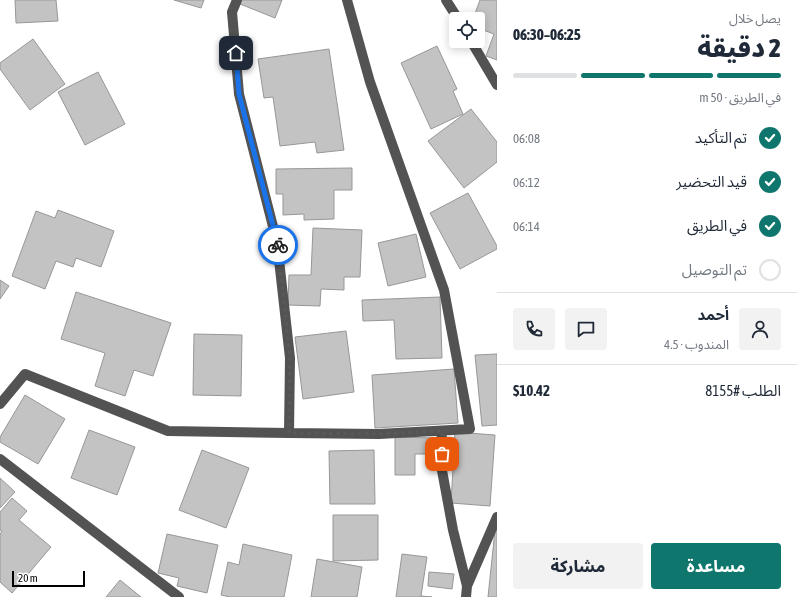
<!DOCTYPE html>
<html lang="ar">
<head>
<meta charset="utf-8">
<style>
	:root { --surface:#fff; --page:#f2f2f3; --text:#1f2937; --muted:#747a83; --line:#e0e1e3; --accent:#0f766e }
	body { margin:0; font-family:"Asap Condensed","Noto Sans Arabic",sans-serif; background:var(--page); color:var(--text); direction:rtl; height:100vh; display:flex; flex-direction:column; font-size:15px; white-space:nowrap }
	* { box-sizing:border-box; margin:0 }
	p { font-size:13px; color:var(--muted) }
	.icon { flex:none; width:22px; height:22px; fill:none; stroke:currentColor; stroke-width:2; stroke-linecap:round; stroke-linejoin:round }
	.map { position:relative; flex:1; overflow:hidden; direction:ltr }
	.drawer { display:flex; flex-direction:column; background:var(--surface); width:300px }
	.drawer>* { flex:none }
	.tools { position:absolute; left:449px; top:12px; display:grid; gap:8px }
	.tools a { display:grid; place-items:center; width:36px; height:36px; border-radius:4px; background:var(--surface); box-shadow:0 2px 10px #0003; font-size:20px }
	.scale { position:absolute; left:12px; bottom:10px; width:73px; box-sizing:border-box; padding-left:4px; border:2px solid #000; border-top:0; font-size:11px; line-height:14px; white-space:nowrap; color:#000; -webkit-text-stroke:3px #fff; paint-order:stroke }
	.pin { position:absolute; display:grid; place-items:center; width:34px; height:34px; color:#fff; margin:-17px; border-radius:8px; box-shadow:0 2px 6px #0006 }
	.courier { position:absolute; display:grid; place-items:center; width:40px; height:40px; margin:-20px; border:3px solid #1a73e8; border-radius:50%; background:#fff; color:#222; box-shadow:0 1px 5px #0007 }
	.summary em { font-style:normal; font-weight:800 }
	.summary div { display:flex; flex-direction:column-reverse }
	.summary { display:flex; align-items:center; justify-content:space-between; height:68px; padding:0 16px }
	h1 { font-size:26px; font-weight:800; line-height:30px }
	.bar { display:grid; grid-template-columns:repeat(4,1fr); gap:6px 4px; align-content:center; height:48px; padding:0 16px }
	.bar i { height:5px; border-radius:3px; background:var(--line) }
	.bar .current { background:var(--accent) }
	.bar p { grid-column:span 4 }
	.line { display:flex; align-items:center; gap:10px; padding:0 16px; border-top:1px solid var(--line) }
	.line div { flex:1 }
	.round { display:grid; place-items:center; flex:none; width:42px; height:42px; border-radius:4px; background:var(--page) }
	ol { padding:0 16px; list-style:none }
	li { display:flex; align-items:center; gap:12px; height:44px }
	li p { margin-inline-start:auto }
	li .icon { padding:4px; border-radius:50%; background:var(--accent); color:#fff; stroke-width:4 }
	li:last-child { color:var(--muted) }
	li i { width:22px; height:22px; border:2px solid var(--line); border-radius:50% }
	.cta { display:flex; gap:8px; margin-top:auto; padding:8px 16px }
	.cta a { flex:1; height:46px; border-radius:4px; background:var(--accent); color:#fff; font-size:16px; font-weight:800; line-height:46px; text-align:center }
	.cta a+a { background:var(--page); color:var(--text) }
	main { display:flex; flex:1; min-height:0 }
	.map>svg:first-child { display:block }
	.building { fill:#c3c3c3; stroke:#979797 }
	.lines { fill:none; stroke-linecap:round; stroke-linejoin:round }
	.minor { stroke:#535353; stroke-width:10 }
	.done { stroke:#595959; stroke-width:4; stroke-dasharray:0 7.2 }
	.route { stroke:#1a73e8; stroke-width:5 }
</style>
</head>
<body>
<main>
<section class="drawer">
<div class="summary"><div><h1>2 دقيقة</h1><p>يصل خلال</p></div><em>06:25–06:30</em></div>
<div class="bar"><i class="current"></i><i class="current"></i><i class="current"></i><i></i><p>في الطريق · 50 m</p></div>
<ol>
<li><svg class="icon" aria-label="check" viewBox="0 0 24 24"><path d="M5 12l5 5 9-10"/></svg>تم التأكيد<p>06:08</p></li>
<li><svg class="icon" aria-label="check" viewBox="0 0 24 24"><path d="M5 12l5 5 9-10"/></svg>قيد التحضير<p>06:12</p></li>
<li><svg class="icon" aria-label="check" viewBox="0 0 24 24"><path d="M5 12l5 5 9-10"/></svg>في الطريق<p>06:14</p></li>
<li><i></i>تم التوصيل</li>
</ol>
<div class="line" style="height:72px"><a class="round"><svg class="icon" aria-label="person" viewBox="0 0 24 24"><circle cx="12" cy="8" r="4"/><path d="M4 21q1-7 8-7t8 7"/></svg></a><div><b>أحمد</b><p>المندوب · 4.5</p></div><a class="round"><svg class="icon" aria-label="chat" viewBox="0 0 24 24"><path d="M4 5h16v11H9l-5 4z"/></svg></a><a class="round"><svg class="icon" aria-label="phone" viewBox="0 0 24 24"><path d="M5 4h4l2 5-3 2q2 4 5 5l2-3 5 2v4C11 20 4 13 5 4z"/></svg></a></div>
<div class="line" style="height:52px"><div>الطلب #8155</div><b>$10.42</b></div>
<div class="cta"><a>مساعدة</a><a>مشاركة</a></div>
</section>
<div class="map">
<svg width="497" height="597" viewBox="0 0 497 597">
	<rect width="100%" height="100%" fill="#fff"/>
	<path class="building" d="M 15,0 L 56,0 L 58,21 L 16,23 Z
		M 174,0 L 204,0 L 201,8 Z
		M 241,0 L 282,0 L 275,18 L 240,4 Z
		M 480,0 L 497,0 L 497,60 L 486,56 L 494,34 L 478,28 L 478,19 L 473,19 Z
		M 33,39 L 65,84 L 30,110 L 0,69 L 0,63 Z
		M 437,46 L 457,89 L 453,91 L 463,114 L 431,129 L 401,63 Z
		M 329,49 L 344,150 L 317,153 L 315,142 L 280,146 L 273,97 L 264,98 L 258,59 Z
		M 98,72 L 125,124 L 85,145 L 58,92 Z
		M 471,109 L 497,142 L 497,162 L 464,188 L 428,141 Z
		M 352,168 L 352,190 L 334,190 L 334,219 L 304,220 L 304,214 L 283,215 L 283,194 L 276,194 L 276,169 Z
		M 468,193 L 497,246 L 497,249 L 460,269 L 430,213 Z
		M 58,210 L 114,231 L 101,267 L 76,258 L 73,267 L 56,261 L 45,289 L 12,276 L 36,211 L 55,218 Z
		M 313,228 L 362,230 L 360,277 L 344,277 L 344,290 L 321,289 L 320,306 L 288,305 L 289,275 L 311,275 Z
		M 416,234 L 426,277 L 388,286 L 378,243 Z
		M 0,280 L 9,286 L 0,299 Z
		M 76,292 L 171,323 L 153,376 L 134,370 L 125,396 L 95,386 L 105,353 L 61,339 Z
		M 440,297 L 442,358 L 396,359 L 394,320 L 363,321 L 362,300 Z
		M 346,331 L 354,392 L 303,399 L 295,337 Z
		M 194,334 L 242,335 L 241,396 L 193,395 Z
		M 497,354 L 497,425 L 482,426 L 475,355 Z
		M 454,369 L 458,423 L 375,428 L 372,375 Z
		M 25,395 L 65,419 L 38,464 L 0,442 L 0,437 Z
		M 89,430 L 135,447 L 117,495 L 71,478 Z
		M 455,432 L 495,435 L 490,506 L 451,503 Z
		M 395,437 L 435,438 L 434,454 L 415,454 L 415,475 L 395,475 Z
		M 202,450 L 249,468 L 226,528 L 179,510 Z
		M 374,450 L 375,504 L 330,504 L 329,451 Z
		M 0,478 L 15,492 L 0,508 Z
		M 12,498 L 27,511 L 19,520 L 51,547 L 12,593 L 0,582 L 0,534 L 2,531 L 0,530 L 0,512 Z
		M 333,515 L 378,515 L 378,560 L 333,561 Z
		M 495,530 L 497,530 L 497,597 L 488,597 Z
		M 167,534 L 218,545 L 207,593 L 177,586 L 179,578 L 158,573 Z
		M 243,544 L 292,555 L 284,597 L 230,597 L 221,595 L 228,562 L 239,565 Z
		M 402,554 L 427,557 L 421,596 L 432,597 L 396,597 Z
		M 317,559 L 362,567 L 357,597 L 311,597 Z
		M 429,572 L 454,574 L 452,589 L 428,586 Z
		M 120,580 L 141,597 L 106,597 Z"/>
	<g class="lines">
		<path class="minor" d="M 446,0 L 458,19
			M 471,41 L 497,85
			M 0,404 L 25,374 L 168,431 L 289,433 L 290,358 L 277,242 L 239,94 L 232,12 L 237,0
			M 442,431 L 441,465 L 453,530 L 467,586
			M 289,433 L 379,434 L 470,429 L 444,290 L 370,82 L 347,0
			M 0,459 L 179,597
			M 466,597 L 467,586 L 497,517"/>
	</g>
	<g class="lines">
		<path class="done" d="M 278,245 L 290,358 L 289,433 L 379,434 L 442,431 L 442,454"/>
		<path class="route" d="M 236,53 L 239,94 L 278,245"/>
	</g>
</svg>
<div class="tools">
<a><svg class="icon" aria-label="locate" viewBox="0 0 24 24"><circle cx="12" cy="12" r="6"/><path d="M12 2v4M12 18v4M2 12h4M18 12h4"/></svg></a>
</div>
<div class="scale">20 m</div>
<div class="pin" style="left:442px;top:454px;background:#ea580c"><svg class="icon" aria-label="bag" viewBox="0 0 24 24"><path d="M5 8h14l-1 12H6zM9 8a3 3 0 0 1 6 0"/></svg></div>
<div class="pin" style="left:236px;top:53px;background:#1f2937"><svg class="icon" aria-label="home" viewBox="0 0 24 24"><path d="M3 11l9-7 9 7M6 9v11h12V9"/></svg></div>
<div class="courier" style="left:278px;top:245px"><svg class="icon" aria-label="bike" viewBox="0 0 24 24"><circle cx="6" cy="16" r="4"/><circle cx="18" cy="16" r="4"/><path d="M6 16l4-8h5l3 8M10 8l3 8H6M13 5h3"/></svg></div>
</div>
</main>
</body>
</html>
